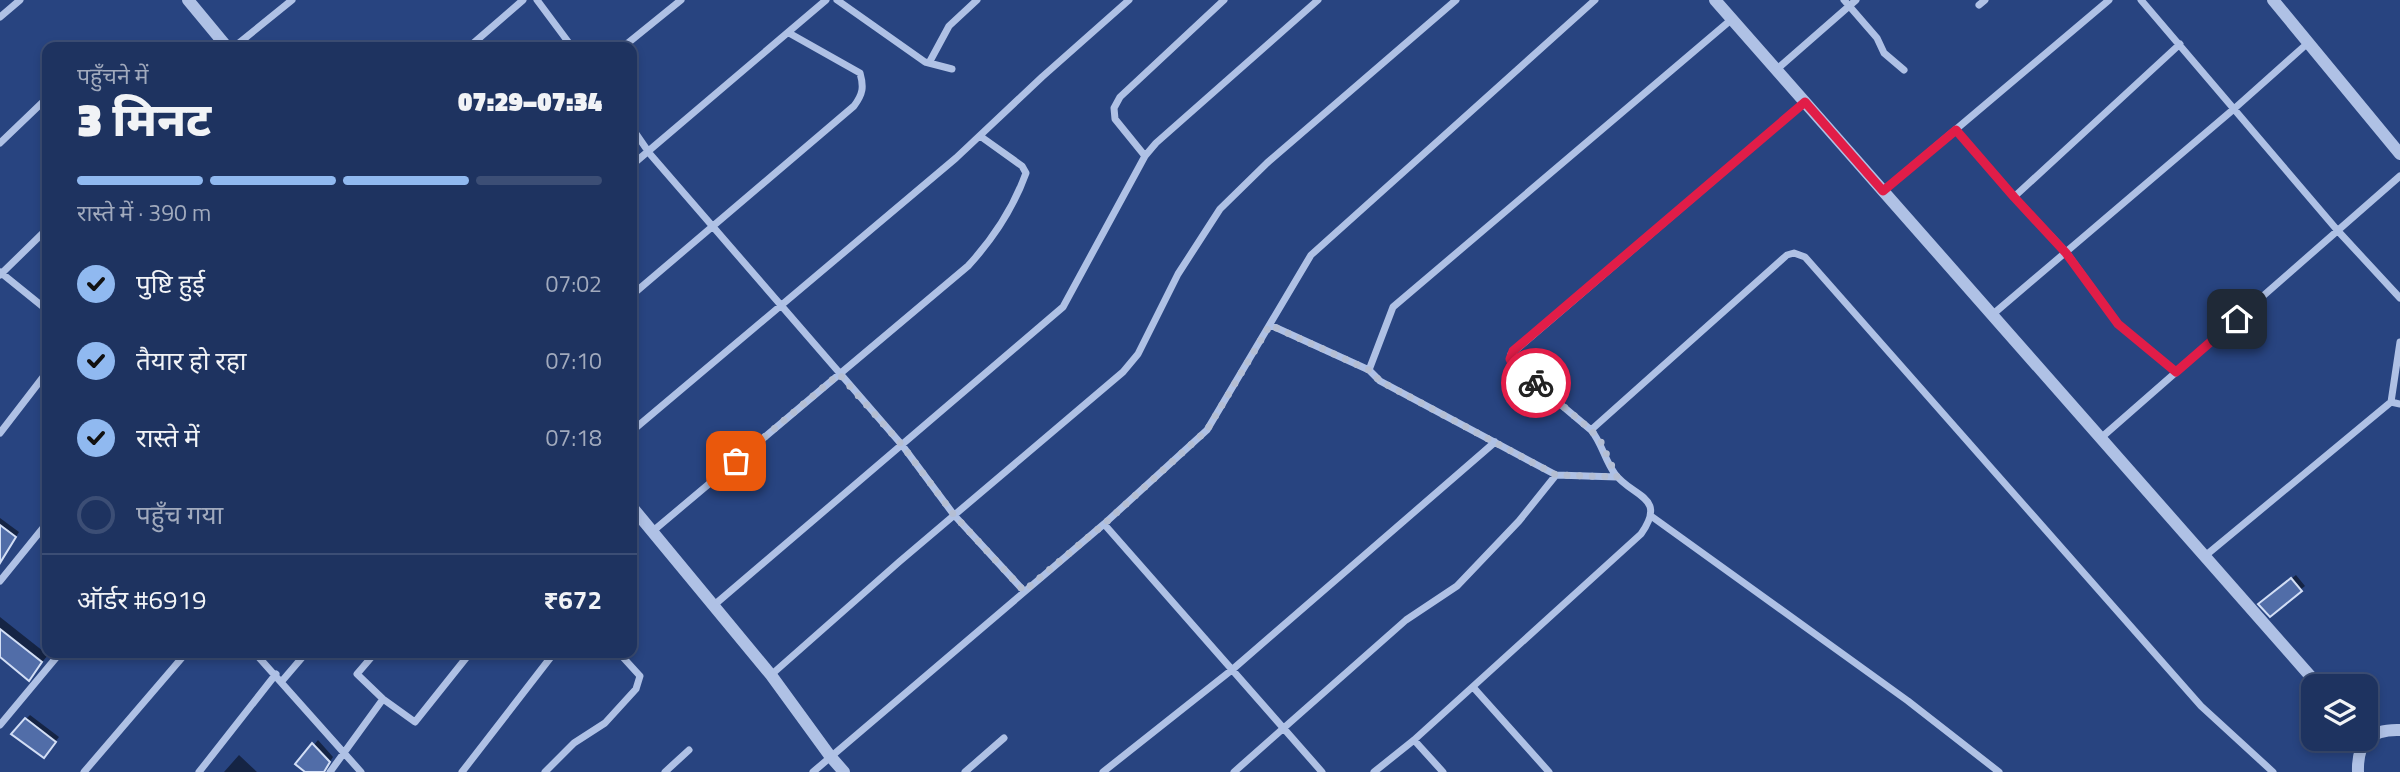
<!DOCTYPE html>
<html lang="hi">
<head>
<meta charset="utf-8">
<style>
	:root { --surface:#1e3360; --page:#2b3f69; --text:#f1f3f6; --muted:#a1aabd; --line:#3c4e75; --accent:#90b9f0 }
	body { margin:0; font-family:"Titillium Web","Noto Sans Devanagari",sans-serif; background:var(--page); color:var(--text); height:100vh; display:flex; flex-direction:column; font-size:26px; white-space:nowrap }
	* { box-sizing:border-box; margin:0 }
	p { font-size:23px; color:var(--muted) }
	.icon { flex:none; width:38px; height:38px; fill:none; stroke:currentColor; stroke-width:2; stroke-linecap:round; stroke-linejoin:round }
	.map { position:relative; flex:1; overflow:hidden }
	.sheet { position:absolute; left:42px; top:42px; width:595px; height:616px; display:flex; flex-direction:column; background:var(--surface); border-radius:14px; box-shadow:0 4px 10px #0003,0 0 0 2px var(--line) }
	.sheet>* { flex:none }
	.tools { position:absolute; left:2301px; top:674px; display:grid; gap:14px }
	.tools a { display:grid; place-items:center; width:77px; height:77px; border-radius:14px; background:var(--surface); box-shadow:0 4px 10px #0003,0 0 0 2px var(--line); font-size:35px }
	.pin { position:absolute; display:grid; place-items:center; width:60px; height:60px; color:#fff; margin:-30px; border-radius:14px; box-shadow:0 4px 10px #0006 }
	.courier { position:absolute; display:grid; place-items:center; width:70px; height:70px; margin:-35px; border:5px solid #e11d48; border-radius:50%; background:#fff; color:#222; box-shadow:0 2px 9px #0007 }
	.overview em { font-style:normal; font-weight:800 }
	.overview div { display:flex; flex-direction:column-reverse }
	.overview { display:flex; align-items:center; justify-content:space-between; height:119px; padding:0 35px }
	h1 { font-size:46px; font-weight:800; line-height:52px }
	.bar { display:grid; grid-template-columns:repeat(4,1fr); gap:10px 7px; align-content:center; height:84px; padding:0 35px }
	.bar i { height:9px; border-radius:5px; background:var(--line) }
	.bar .active { background:var(--accent) }
	.bar p { grid-column:span 4 }
	.line { display:flex; align-items:center; gap:18px; padding:0 35px; border-top:2px solid var(--line) }
	.line div { flex:1 }
	ol { padding:0 35px; list-style:none }
	li { display:flex; align-items:center; gap:21px; height:77px }
	li p { margin-inline-start:auto }
	li .icon { padding:7px; border-radius:50%; background:var(--accent); color:#111; stroke-width:4 }
	li:last-child { color:var(--muted) }
	li i { width:38px; height:38px; border:4px solid var(--line); border-radius:50% }
	.map>svg:first-child { display:block }
	.shadow { fill:#0007 }
	.building { fill:#516da8; stroke:#d2def5; stroke-width:2 }
	.lines { fill:none; stroke-linecap:round; stroke-linejoin:round }
	.minor { stroke:#afc1e5; stroke-width:7 }
	.tertiary { stroke:#afc1e5; stroke-width:12 }
	.done { stroke:#b4bed3; stroke-width:7; stroke-dasharray:0 12.6 }
	.route { stroke:#e11d48; stroke-width:9 }
</style>
</head>
<body>
<div class="map">
<svg width="2400" height="772" viewBox="0 0 2400 772">
	<rect width="100%" height="100%" fill="#284480"/>
	<path class="shadow" d="M 0,518 L 19,532 L 9,548 L 0,548 Z
		M 2296,575 L 2305,586 L 2300,590 L 2265,600 Z
		M 0,617 L 48,655 L 29,678 L 0,655 Z
		M 30,715 L 59,737 L 48,751 L 26,719 Z
		M 318,740 L 333,757 L 323,772 L 307,772 L 298,764 Z
		M 239,755 L 257,772 L 224,772 Z"/>
	<path class="building" d="M 0,525 L 16,537 L 0,563 Z
		M 2291,578 L 2302,591 L 2270,617 L 2258,604 Z
		M 0,629 L 42,662 L 29,681 L 0,657 Z
		M 25,718 L 56,742 L 44,758 L 11,734 Z
		M 312,743 L 330,762 L 324,772 L 305,772 L 295,764 Z"/>
	<g class="lines">
		<path class="minor" d="M 537,0 L 572,47
			M 837,0 L 925,62 L 952,69
			M 1844,0 L 1877,38 L 1884,53 L 1904,70
			M 2141,0 L 2338,231 L 2400,298
			M 1979,5 L 1985,0
			M 0,17 L 20,0
			M 234,47 L 292,0
			M 469,47 L 523,0
			M 623,47 L 681,0
			M 929,63 L 949,26 L 977,0
			M 1776,70 L 1856,0
			M 632,128 L 650,154 L 902,445 L 954,515 L 1024,591
			M 1956,130 L 2014,197 L 2066,252 L 2118,324 L 2176,372
			M 0,143 L 47,98
			M 1145,156 L 1115,119 L 1114,108 L 1120,97 L 1224,0
			M 632,165 L 826,0
			M 1883,191 L 2109,0
			M 2014,197 L 2180,44
			M 0,272 L 47,310
			M 0,275 L 47,229
			M 632,295 L 854,106 C 863,94 864,87 860,73 L 789,33
			M 1992,315 L 2235,108 L 2309,42
			M 1270,325 L 1369,370
			M 2391,402 L 2400,342
			M 1591,430 L 1787,255 L 1794,253 L 1805,257 L 2201,706 L 2273,772
			M 632,431 L 956,158 L 1042,77 L 1129,0
			M 0,433 L 47,372
			M 2102,437 L 2400,176
			M 1617,477 L 1556,475 L 1380,381 L 1369,370 L 1393,307 L 1732,19
			M 1651,516 L 1908,701 L 1999,772
			M 1104,524 L 1322,772
			M 653,531 L 968,266 C 993,239 1013,209 1026,173 L 1022,166 L 980,136
			M 2205,556 L 2391,402 L 2400,404
			M 0,581 L 47,523
			M 713,606 L 1063,307 L 1145,156 L 1156,143 L 1318,0
			M 255,653 L 361,772
			M 375,653 L 357,674 L 383,699 L 415,722 L 470,653
			M 771,675 L 899,562 L 1123,372 L 1138,354 L 1178,274 L 1220,209 L 1267,163 L 1456,0
			M 282,681 L 306,653
			M 1473,687 L 1549,772
			M 0,725 L 60,653
			M 1414,740 L 1443,772
			M 84,772 L 186,653
			M 199,772 L 276,674
			M 330,772 L 383,699
			M 462,772 L 554,653
			M 545,772 L 574,743 L 605,723 L 636,689 L 640,676 L 619,653
			M 665,772 L 689,750
			M 813,772 L 1104,524 L 1207,430 L 1311,255 L 1595,0
			M 965,772 L 1004,738
			M 1103,772 L 1233,669 L 1495,442
			M 1234,772 L 1406,620 L 1457,586 L 1519,521 L 1556,475
			M 1374,772 L 1414,740 L 1641,534 C 1668,496 1632,497 1615,474 C 1605,461 1602,443 1591,430 L 1516,367 L 1510,359 L 1511,354 L 1805,102"/>
		<path class="tertiary" d="M 188,0 L 227,47
			M 1715,0 L 2319,686
			M 2273,0 L 2400,154
			M 632,507 L 771,675 L 830,756 L 844,772
			M 2358,772 C 2357,742 2370,729 2400,730"/>
	</g>
	<g class="lines">
		<path class="done" d="M 736,461 L 839,374 L 902,445 L 954,515 L 1024,591 L 1104,524 L 1207,430 L 1270,325 L 1369,370 L 1380,381 L 1556,475 L 1617,477 L 1601,442 L 1591,430 L 1536,383"/>
		<path class="route" d="M 1536,383 L 1512,363 L 1510,359 L 1513,351 L 1805,102 L 1883,191 L 1956,130 L 2014,197 L 2066,253 L 2118,324 L 2176,372 L 2237,319"/>
	</g>
</svg>
<div class="tools">
<a><svg class="icon" aria-label="layers" viewBox="0 0 24 24"><path d="M12 4l9 5-9 5-9-5zM3 14l9 5 9-5"/></svg></a>
</div>
<div class="pin" style="left:736px;top:461px;background:#ea580c"><svg class="icon" aria-label="bag" viewBox="0 0 24 24"><path d="M5 8h14l-1 12H6zM9 8a3 3 0 0 1 6 0"/></svg></div>
<div class="pin" style="left:2237px;top:319px;background:#1f2937"><svg class="icon" aria-label="home" viewBox="0 0 24 24"><path d="M3 11l9-7 9 7M6 9v11h12V9"/></svg></div>
<div class="courier" style="left:1536px;top:383px"><svg class="icon" aria-label="bike" viewBox="0 0 24 24"><circle cx="6" cy="16" r="4"/><circle cx="18" cy="16" r="4"/><path d="M6 16l4-8h5l3 8M10 8l3 8H6M13 5h3"/></svg></div>
<section class="sheet">
<div class="overview"><div><h1>3 मिनट</h1><p>पहुँचने में</p></div><em>07:29–07:34</em></div>
<div class="bar"><i class="active"></i><i class="active"></i><i class="active"></i><i></i><p>रास्ते में · 390 m</p></div>
<ol>
<li><svg class="icon" aria-label="check" viewBox="0 0 24 24"><path d="M5 12l5 5 9-10"/></svg>पुष्टि हुई<p>07:02</p></li>
<li><svg class="icon" aria-label="check" viewBox="0 0 24 24"><path d="M5 12l5 5 9-10"/></svg>तैयार हो रहा<p>07:10</p></li>
<li><svg class="icon" aria-label="check" viewBox="0 0 24 24"><path d="M5 12l5 5 9-10"/></svg>रास्ते में<p>07:18</p></li>
<li><i></i>पहुँच गया</li>
</ol>
<div class="line" style="height:91px"><div>ऑर्डर #6919</div><b>₹672</b></div>
</section>
</div>
</body>
</html>
